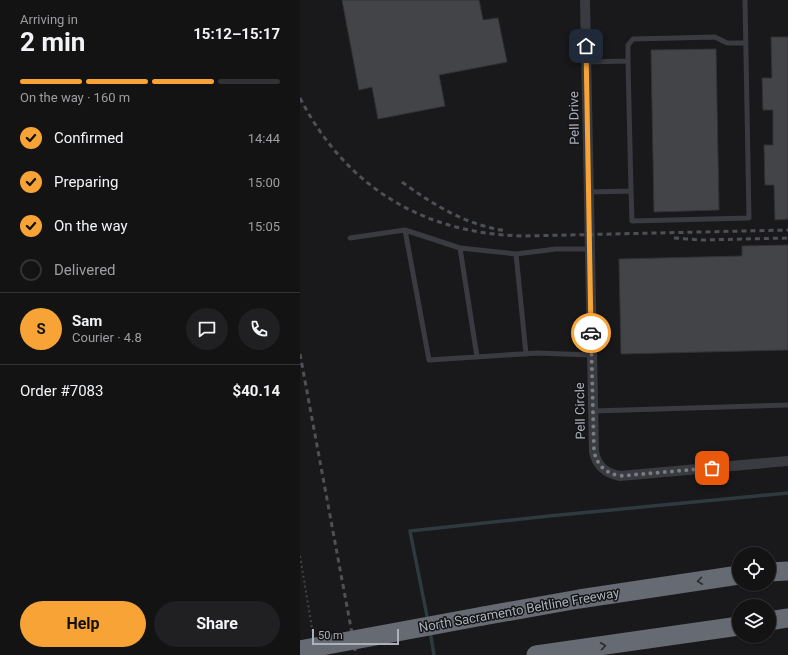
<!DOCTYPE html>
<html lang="en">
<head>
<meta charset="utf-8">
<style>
	:root { --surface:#131314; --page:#202022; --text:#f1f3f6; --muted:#9d9ea0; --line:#323234; --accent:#f7a335 }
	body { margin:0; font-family:Roboto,sans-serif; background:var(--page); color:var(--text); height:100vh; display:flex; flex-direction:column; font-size:15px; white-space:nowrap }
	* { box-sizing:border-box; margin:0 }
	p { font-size:13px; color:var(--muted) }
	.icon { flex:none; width:22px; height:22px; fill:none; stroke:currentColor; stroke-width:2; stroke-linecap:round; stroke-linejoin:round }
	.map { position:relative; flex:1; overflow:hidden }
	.sheet { display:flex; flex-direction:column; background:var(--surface); width:300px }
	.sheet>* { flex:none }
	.fabs { position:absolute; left:432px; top:547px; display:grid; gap:8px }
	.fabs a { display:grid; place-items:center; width:44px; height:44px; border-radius:50%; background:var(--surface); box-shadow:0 1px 3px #0004,0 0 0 1px var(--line); font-size:20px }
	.scale { position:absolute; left:12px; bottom:10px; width:87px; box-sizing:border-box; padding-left:4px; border:2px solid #abb1bb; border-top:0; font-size:11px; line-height:14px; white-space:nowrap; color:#abb1bb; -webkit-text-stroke:3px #141416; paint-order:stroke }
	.pin { position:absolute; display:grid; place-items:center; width:34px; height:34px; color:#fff; margin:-17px; border-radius:8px; box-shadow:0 2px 6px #0006 }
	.courier { position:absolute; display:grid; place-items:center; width:40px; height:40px; margin:-20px; border:3px solid #f7a335; border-radius:50%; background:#fff; color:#222; box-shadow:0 1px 5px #0007 }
	.head em { font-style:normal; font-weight:700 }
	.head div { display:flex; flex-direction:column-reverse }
	.head { display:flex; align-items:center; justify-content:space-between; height:68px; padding:0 20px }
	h1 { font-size:26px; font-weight:700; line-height:30px }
	.bar { display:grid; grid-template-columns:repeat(4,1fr); gap:6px 4px; align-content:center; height:48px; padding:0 20px }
	.bar i { height:5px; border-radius:3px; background:var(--line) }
	.bar .on { background:var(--accent) }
	.bar p { grid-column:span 4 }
	.line { display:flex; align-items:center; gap:10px; padding:0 20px; border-top:1px solid var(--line) }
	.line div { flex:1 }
	.round { display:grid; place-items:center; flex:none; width:42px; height:42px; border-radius:21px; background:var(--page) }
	ol { padding:0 20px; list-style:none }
	li { display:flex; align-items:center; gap:12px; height:44px }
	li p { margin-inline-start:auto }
	li .icon { padding:4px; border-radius:50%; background:var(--accent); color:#111; stroke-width:4 }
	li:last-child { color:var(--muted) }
	li i { width:22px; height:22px; border:2px solid var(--line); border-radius:50% }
	.action { display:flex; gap:8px; margin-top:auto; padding:8px 20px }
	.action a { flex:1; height:46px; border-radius:24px; background:var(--accent); color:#111; font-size:16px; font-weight:700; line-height:46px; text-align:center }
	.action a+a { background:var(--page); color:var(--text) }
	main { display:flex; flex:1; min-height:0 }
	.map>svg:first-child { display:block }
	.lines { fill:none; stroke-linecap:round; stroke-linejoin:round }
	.stream { stroke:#2e3a40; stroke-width:3.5 }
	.building { fill:#434448; stroke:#333337 }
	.path { stroke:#404347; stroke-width:2; stroke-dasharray:2 3; stroke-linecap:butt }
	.lane { stroke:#3a3b40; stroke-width:5 }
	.street { stroke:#3a3b40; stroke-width:10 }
	.highway { stroke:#666a72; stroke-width:19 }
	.rail { stroke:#4d5055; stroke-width:3; stroke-dasharray:5 4; stroke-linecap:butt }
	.highway-bridge { stroke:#666a72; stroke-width:19 }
	.oneway { stroke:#282a2d }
	.done { stroke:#787c83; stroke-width:4; stroke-dasharray:0 7.2 }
	.route { stroke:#f7a335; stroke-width:5 }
	.labels { text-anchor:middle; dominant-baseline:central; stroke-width:3; stroke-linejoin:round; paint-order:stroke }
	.street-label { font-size:13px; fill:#abb1bb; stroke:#141416 }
</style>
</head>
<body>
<main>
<section class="sheet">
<div class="head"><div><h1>2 min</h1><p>Arriving in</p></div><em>15:12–15:17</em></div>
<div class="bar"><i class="on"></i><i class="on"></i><i class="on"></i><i></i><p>On the way · 160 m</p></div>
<ol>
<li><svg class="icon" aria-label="check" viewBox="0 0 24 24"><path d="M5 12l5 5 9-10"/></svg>Confirmed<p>14:44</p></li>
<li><svg class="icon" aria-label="check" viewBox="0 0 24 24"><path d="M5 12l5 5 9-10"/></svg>Preparing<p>15:00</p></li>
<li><svg class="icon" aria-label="check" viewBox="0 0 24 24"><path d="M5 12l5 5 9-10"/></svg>On the way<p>15:05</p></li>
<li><i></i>Delivered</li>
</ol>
<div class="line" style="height:72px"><b class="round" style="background:var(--accent);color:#111">S</b><div><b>Sam</b><p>Courier · 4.8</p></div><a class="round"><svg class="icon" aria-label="chat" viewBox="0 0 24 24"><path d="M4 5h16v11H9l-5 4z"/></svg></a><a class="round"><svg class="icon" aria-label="phone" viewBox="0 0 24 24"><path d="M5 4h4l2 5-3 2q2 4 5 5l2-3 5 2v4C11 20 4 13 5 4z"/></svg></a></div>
<div class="line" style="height:52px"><div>Order #7083</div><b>$40.14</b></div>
<div class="action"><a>Help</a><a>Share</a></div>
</section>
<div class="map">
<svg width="488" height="655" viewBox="0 0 488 655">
	<rect width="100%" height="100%" fill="#19191b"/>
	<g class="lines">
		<path class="stream" d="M 128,621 L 110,531 L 249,516 L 488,493
			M 130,631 L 134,655"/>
	</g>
	<path class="building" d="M 42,0 L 179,0 L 183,20 L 198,18 L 207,62 L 139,75 L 145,106 L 78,119 L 72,87 L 59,90 Z
		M 471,37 L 488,37 L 488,219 L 475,220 L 474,185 L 465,185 L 464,145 L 473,145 L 473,110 L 463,110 L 462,78 L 472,78 Z
		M 416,49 L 419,210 L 354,212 L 351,50 Z
		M 488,245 L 488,350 L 321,354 L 319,259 L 442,256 L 442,246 Z"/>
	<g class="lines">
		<path class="path" d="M 0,556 L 13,634"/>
		<path class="lane" d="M 328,61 L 328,45 L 333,39 L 415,37 L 427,43 L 446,43
			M 286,62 L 328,61 L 331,191
			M 288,192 L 331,191 L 332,221 L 449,218 L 445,0
			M 105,230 L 160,248 L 216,254 L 256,249 L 289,249
			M 50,238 L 105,230 L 129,360 L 237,353 L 292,355
			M 160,248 L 177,357
			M 216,254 L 226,354
			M 293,411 L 488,405"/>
		<path class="street" d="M 285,0 L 294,452 C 297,466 305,473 320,476 L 488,461"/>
		<path class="highway" d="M 469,572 L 488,571
			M 183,616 L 279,599 L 439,575
			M 469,621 L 488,618
			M 236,655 L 439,626"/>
		<path class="rail" d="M 0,98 C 46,187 123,234 224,236 L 488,230
			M 102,182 C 135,206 166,225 207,231
			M 374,238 L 402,240 L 488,238
			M 0,354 L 56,655"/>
		<path class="highway-bridge" d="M 0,650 L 183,616"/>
	</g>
	<defs><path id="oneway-chevron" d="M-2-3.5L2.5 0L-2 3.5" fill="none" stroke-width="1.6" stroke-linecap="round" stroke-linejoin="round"/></defs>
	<g class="oneway">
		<use href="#oneway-chevron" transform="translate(400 581) rotate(172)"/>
		<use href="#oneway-chevron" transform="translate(303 646) rotate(-8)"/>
	</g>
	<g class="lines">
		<path class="done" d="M 291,333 L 294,452 C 298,466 305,473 320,476 L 412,468"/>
		<path class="route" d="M 286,46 L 291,333"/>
	</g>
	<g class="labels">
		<g class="street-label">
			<text transform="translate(274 118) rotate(-91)">Pell Drive</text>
			<text transform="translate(280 411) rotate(-91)">Pell Circle</text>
			<text transform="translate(219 610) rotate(-10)">North Sacramento Beltline Freeway</text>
		</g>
	</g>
</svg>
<div class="fabs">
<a><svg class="icon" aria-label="locate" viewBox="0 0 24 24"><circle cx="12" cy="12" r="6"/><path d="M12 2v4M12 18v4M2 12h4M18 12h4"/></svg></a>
<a><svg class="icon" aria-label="layers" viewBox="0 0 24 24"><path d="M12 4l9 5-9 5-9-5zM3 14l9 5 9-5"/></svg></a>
</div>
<div class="scale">50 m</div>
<div class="pin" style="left:412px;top:468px;background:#ea580c"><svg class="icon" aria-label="bag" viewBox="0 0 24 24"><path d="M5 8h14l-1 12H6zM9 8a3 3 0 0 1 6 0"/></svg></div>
<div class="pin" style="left:286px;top:46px;background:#1f2937"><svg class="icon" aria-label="home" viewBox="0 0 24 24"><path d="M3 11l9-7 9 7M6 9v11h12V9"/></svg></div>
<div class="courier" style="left:291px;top:333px"><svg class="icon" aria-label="car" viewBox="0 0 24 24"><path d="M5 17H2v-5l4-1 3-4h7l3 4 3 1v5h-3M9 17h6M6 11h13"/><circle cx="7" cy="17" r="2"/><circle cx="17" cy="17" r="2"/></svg></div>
</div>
</main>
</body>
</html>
